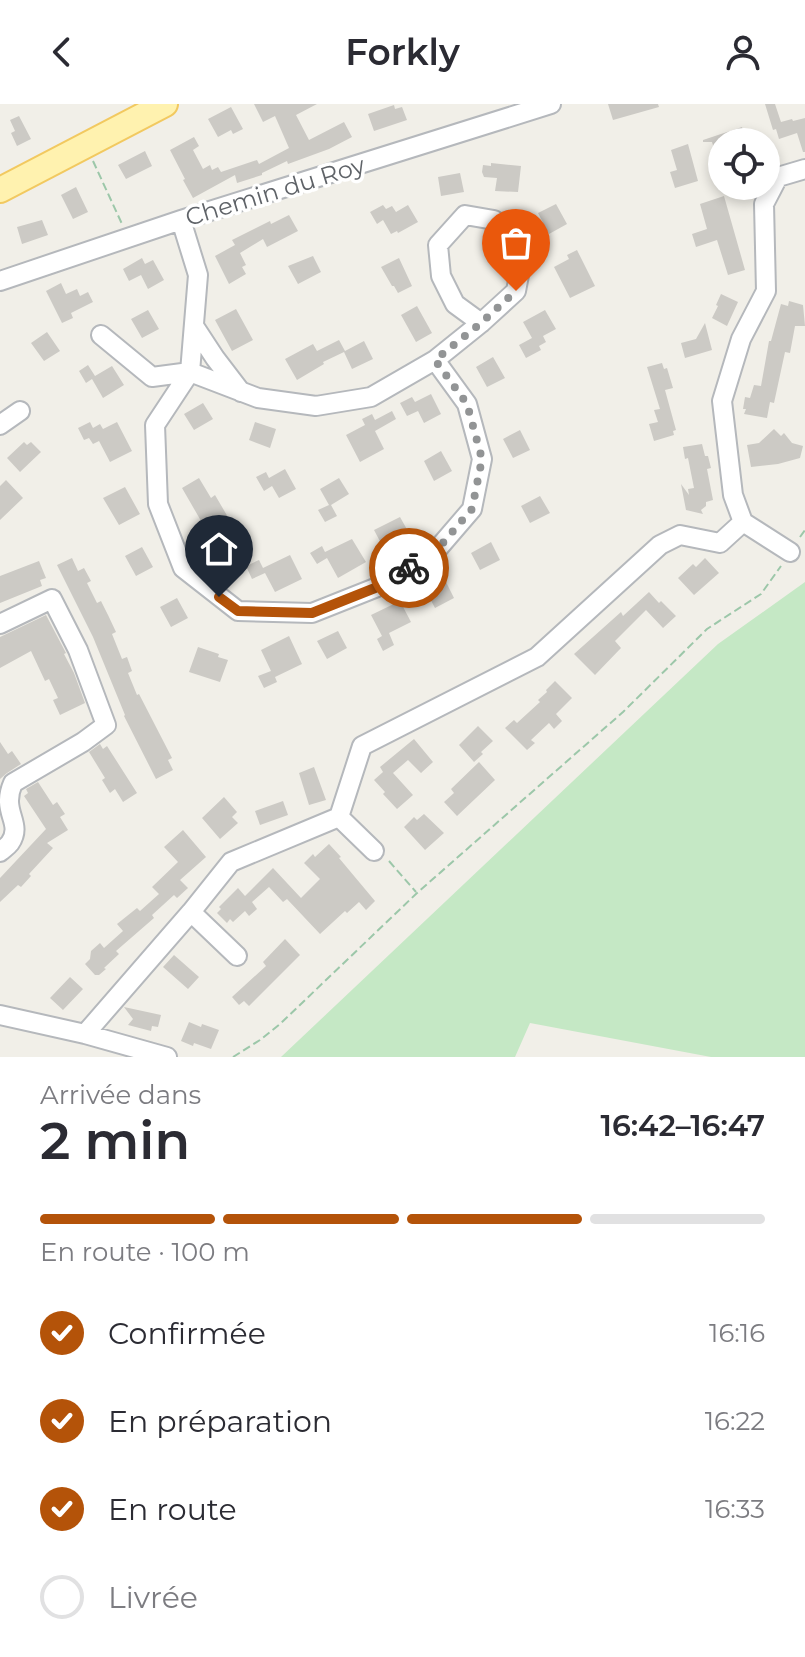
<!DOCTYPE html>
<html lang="fr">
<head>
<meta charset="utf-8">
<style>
	:root { --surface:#fff; --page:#f7f7f7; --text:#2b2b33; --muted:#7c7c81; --line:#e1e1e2; --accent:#b45309 }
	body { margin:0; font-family:Montserrat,sans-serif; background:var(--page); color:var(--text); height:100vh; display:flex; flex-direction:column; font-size:30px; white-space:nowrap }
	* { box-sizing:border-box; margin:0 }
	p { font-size:26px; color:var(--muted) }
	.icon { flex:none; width:44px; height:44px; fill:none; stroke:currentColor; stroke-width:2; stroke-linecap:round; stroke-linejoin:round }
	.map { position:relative; height:953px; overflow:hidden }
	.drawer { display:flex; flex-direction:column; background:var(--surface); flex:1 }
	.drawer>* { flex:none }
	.buttons { position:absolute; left:708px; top:24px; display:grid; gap:16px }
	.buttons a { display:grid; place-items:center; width:72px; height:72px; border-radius:50%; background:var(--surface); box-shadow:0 4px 12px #0003; font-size:40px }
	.pin { position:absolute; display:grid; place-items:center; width:68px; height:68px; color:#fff; margin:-82px -34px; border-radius:50% 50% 50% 0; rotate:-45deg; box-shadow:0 0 8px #0007 }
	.pin .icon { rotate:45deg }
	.courier { position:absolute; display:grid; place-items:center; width:80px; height:80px; margin:-40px; border:6px solid #b45309; border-radius:50%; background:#fff; color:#222; box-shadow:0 2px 10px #0007 }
	.headline em { font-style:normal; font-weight:600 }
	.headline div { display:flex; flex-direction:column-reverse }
	.headline { display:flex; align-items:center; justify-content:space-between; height:136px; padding:0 40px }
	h1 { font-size:52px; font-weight:600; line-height:60px }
	.bar { display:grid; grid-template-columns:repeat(4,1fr); gap:12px 8px; align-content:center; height:96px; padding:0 40px }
	.bar i { height:10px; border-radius:6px; background:var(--line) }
	.bar .on { background:var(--accent) }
	.bar p { grid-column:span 4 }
	ol { padding:0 40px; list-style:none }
	li { display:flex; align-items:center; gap:24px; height:88px }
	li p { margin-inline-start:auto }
	li .icon { padding:8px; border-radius:50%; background:var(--accent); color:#fff; stroke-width:4 }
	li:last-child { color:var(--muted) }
	li i { width:44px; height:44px; border:4px solid var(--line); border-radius:50% }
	header { display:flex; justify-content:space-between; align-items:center; height:104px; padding:0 40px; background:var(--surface); font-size:36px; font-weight:600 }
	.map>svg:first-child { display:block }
	.green { fill:#c5e8c5 }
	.building { fill:#cccac5 }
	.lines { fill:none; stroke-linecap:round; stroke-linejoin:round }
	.minor-casing { stroke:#b5b8bc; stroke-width:22 }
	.major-casing { stroke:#f2c960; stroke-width:28 }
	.path { stroke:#9cc7a9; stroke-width:2; stroke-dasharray:8 4; stroke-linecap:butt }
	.minor { stroke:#fff; stroke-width:18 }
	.major { stroke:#fff2af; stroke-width:24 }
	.done { stroke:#929495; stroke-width:8; stroke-dasharray:0 14.4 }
	.route { stroke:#b45309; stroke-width:10 }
	.labels { text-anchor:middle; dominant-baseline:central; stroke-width:7; stroke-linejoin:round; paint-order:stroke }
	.street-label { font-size:24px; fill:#5f6368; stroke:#fff }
</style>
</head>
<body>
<header><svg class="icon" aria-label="back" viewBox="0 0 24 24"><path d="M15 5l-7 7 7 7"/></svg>Forkly<svg class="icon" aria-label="person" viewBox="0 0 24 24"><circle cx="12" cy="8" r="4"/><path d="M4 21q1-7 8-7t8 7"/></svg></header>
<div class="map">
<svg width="805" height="953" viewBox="0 0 805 953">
	<rect width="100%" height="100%" fill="#f1efe8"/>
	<path class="green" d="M 805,478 L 805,953 L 711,953 L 530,919 L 515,953 L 281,953 L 718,540 Z"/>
	<path class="building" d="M 254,0 L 317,0 L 296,11 L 309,36 L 344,18 L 352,33 L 329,45 L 288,60 L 287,57 L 262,69 L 262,71 L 237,79 L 235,71 L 193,94 L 183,76 L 185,75 L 170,46 L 194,33 L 199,42 L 193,46 L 203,65 L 210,61 L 212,66 L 218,63 L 221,68 L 257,56 L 259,60 L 289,44 L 275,12 L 263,18 Z
		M 608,0 L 658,0 L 659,3 L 613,16 Z
		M 765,0 L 775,0 L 781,18 L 792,15 L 793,17 L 805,14 L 805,48 L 803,48 L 797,29 L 779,35 L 776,25 L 773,26 Z
		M 394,1 L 395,5 L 402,3 L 407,16 L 374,27 L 368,10 Z
		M 231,3 L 243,25 L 233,30 L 231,26 L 218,33 L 208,15 Z
		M 19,12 L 31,35 L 17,42 L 11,29 L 15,27 L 10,16 Z
		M 742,23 L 746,38 L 722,38 L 722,61 L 719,61 L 712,38 L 703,38 L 703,36 Z
		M 688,40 L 698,77 L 675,84 L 670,68 L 677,66 L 671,46 Z
		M 145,47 L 152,62 L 126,75 L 118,61 Z
		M 491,59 L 521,62 L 518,88 L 495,87 L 497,74 L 484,73 L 482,68 L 483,61 L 491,62 Z
		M 460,69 L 464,88 L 441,92 L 438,73 Z
		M 76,83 L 88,108 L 73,115 L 61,91 Z
		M 724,92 L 745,166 L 728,171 L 717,136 L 696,143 L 692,130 L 707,125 L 700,100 Z
		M 556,100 L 567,120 L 549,130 L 538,109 Z
		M 383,101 L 386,105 L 392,102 L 396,108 L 408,101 L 418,118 L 398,129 L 397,127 L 391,130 L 383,116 L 377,120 L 370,108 Z
		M 289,111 L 298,127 L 267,143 L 263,135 L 240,149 L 246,161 L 242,163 L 246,170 L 229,180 L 215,152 L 235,141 L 232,136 L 270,117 L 271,120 Z
		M 42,116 L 48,131 L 22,140 L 17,123 Z
		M 577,146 L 595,182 L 570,194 L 554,163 L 569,155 L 567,151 Z
		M 313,152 L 321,168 L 298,180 L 288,162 Z
		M 142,154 L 145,160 L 153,156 L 164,176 L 148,185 L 141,171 L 129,177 L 123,165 Z
		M 399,154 L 412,182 L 398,189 L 394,182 L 392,182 L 381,163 Z
		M 61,179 L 66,190 L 77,185 L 80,192 L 88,188 L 93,198 L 71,209 L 73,214 L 62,219 L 46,187 Z
		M 721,190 L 738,198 L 727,222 L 712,214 L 718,202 L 716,201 Z
		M 789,197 L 803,201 L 805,222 L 795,222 L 790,249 L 785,248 L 774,299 L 770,298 L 767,314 L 744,310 L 746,305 L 743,305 L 745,293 L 750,294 L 754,281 L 761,282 L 769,237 L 771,237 L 781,200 L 788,202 Z
		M 417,202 L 432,229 L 416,238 L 401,211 Z
		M 236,205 L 253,236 L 232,247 L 215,216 Z
		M 148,206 L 159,225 L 142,234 L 131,215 Z
		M 545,206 L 556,225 L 543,232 L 546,238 L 539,242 L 541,246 L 526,254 L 519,241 L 532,234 L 523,218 Z
		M 705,219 L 712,246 L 685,254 L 681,239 L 696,235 Z
		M 47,228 L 60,247 L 44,257 L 31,239 Z
		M 339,236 L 345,247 L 364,237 L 373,255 L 352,265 L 344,248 L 323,258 L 324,260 L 297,276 L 285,255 L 313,240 L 317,247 Z
		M 493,253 L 505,274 L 487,283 L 476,263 Z
		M 662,259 L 664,265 L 667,264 L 673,284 L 665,286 L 676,326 L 673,327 L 674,331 L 654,337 L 649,320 L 658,318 L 654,306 L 660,305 L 647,263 Z
		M 88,261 L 95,272 L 112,262 L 124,281 L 103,294 L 92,275 L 86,279 L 79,267 Z
		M 431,290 L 441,310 L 424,319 L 418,307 L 407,312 L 400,299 L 412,293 L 415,298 Z
		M 203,299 L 213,315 L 194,326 L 184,310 Z
		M 392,307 L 396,315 L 375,327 L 384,345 L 360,358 L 346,331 L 365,321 L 362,315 L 372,310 L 375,316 Z
		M 90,318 L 93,324 L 100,320 L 103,325 L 117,318 L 132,347 L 110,358 L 99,337 L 93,340 L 89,334 L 84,336 L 78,324 Z
		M 255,318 L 276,325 L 270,344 L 249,336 Z
		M 774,325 L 781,332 L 784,329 L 792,339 L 803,342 L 800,354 L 778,360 L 751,363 L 747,341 L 759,339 Z
		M 520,326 L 530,346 L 513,354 L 503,335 Z
		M 24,338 L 27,341 L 31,338 L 41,348 L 20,368 L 7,354 Z
		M 702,340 L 705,352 L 708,352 L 711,364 L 707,365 L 713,396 L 706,398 L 706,402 L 701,406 L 703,410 L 686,406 L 681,380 L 689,391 L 688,385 L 694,384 L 688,354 L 685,355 L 683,343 Z
		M 441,347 L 452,367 L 434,377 L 424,357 Z
		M 285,365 L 296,385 L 279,394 L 272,382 L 264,387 L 256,373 L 266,368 L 269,374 Z
		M 199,374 L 211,394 L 215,391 L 232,420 L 221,424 L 230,443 L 213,451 L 203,431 L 208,429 L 182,384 Z
		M 339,374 L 349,390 L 331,401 L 337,412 L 325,418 L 318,406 L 329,401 L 320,385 Z
		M 6,376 L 23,394 L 0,416 L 0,382 Z
		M 125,383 L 140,410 L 119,421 L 103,394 Z
		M 540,392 L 550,409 L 530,419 L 521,402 Z
		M 400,413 L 409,429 L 383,443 L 374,426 Z
		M 352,435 L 366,458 L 338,474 L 327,454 L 317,460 L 310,449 L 322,442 L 325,448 Z
		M 491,438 L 500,456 L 480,466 L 471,449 Z
		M 142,443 L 153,463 L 136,472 L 125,452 Z
		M 290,451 L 302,475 L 275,488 L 265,469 L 252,475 L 246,462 L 259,456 L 263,464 Z
		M 72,454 L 78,467 L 84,464 L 91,477 L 87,479 L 97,499 L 101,497 L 108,511 L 116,528 L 112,530 L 122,555 L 127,553 L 132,567 L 128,569 L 137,591 L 139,590 L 172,654 L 168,656 L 173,666 L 156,675 L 124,612 L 125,611 L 93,533 L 57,461 Z
		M 705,454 L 719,469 L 694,491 L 678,474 L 693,460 L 696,463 Z
		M 39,457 L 46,474 L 40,476 L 42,482 L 0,499 L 0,472 Z
		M 445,476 L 454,494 L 435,504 L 426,487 Z
		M 649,488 L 659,499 L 661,497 L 676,512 L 663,524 L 646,506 L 615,537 L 621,544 L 595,571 L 574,550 L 621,508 L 623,512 Z
		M 177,494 L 188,514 L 171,523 L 160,503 Z
		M 400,497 L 411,518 L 389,529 L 394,541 L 383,547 L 377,535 L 382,532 L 371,511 Z
		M 46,511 L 66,549 L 64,550 L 74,569 L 85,599 L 60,611 L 53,596 L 58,594 L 49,575 L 45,577 L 31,547 L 0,564 L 0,533 Z
		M 338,527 L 347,544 L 327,555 L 317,537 Z
		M 289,532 L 302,560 L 275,573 L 277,578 L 264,584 L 258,572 L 271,567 L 261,546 Z
		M 198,543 L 219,550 L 218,553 L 228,556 L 220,578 L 189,568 Z
		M 555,577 L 572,594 L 556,610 L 562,617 L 554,625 L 549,619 L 531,636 L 535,639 L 527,646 L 505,624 L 514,616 L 517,619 L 540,598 L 538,596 L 547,588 L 546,586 Z
		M 478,622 L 493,637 L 481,648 L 483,650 L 474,658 L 459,641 Z
		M 414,635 L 433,658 L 421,669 L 408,656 L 393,669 L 413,691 L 397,705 L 383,690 L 385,688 L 374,676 L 383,668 L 380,663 Z
		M 0,638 L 8,650 L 12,647 L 21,660 L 7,669 L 0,675 Z
		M 100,640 L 103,645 L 107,642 L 137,689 L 123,698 L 115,685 L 110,689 L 102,676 L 105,674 L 89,648 Z
		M 479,658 L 495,676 L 457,712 L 444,698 L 454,689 L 451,685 Z
		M 314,663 L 326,696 L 309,701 L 299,669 Z
		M 38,678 L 53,701 L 57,698 L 65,710 L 60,713 L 68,726 L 47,739 L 53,744 L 29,770 L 31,772 L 21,783 L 18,781 L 0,798 L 0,774 L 46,725 L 24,692 L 28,689 L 26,685 Z
		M 224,693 L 237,708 L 232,713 L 238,719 L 220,735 L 202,714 Z
		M 283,697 L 288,711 L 260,721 L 255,707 Z
		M 424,710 L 444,729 L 425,746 L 404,723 L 414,713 L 417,716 Z
		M 183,726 L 206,753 L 180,776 L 188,784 L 177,794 L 174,791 L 152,811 L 154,814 L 116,847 L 119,850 L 104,864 L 106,865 L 99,871 L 95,871 L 85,860 L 90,855 L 91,847 L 100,839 L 104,844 L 123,827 L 117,820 L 137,804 L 140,807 L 159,790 L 152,783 L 178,758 L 164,743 Z
		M 329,740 L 341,753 L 339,754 L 375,797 L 366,806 L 359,798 L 347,809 L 345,807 L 320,830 L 287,795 L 283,798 L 269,783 L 252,798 L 257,805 L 249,812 L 245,807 L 233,818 L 230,815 L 227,819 L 217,809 L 221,805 L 219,803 L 238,784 L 245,792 L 273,764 L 301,794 L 320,775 L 304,759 L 313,750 L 315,753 Z
		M 285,835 L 300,851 L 249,902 L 244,897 L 239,901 L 232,893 L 266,862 L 263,858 Z
		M 174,851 L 199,873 L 188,885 L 163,863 Z
		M 70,873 L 83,885 L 63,906 L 50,894 Z
		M 124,903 L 161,911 L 158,923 L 152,922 L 151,927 L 128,921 L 133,915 Z
		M 189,918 L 201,923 L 202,920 L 219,926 L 211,945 L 194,939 L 193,942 L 181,937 Z"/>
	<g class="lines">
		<defs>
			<path id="minor" d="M 181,116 L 198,171 L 190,268 L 258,294 L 316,302 L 371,293 L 435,256 L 481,219 L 516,187 L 524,145 L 494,116 L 465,111 L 438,141 L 441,172 L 455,200 L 481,219
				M 0,177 L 181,116 L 551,0
				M 194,222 L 215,254 L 241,288
				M 101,231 L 152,273 L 190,268 L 155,321 L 158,400 L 183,464 L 238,507 L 312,509 L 375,484 L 435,448 L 472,405 L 482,355 L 467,300 L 435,256
				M 0,321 L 20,307
				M 743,418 L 733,391 L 722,297 L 741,235 L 766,187 L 764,100 L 778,73 L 805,65
				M 0,520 L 52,495 L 78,546 L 106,621 L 83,638 L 13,679 C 0,709 24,718 10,739 C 7,743 3,745 0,748
				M 339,713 L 374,747
				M 191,808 L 237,852
				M 0,911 L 85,930 L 167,953
				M 85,930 L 191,808 L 231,758 L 339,713 L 362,642 L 537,553 L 660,441 L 680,431 L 720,439 L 743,418 L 790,448"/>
			<path id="major" d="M 0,86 L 165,0"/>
		</defs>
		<use href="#minor" class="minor-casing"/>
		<use href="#major" class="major-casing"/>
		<path class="path" d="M 93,57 L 122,120
			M 800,433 L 805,426
			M 389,757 L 416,788
			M 233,953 L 260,936 L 280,920 L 417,789 L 623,608 L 707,525 L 761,490 L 781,462"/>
		<use href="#minor" class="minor"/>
		<use href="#major" class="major"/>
	</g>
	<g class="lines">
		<path class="done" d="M 409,464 L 435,448 L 472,405 L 482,355 L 467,300 L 435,256 L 481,219 L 516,187"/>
		<path class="route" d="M 219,493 L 238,507 L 312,509 L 375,484 L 409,464"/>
	</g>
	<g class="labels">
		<g class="street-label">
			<text transform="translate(275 87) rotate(-17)">Chemin du Roy</text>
		</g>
	</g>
</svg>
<div class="buttons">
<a><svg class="icon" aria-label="locate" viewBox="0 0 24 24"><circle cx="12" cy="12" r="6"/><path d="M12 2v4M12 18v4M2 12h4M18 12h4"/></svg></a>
</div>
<div class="pin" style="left:516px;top:187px;background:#ea580c"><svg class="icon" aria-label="bag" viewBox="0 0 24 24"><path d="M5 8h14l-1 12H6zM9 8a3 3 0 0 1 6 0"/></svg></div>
<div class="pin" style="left:219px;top:493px;background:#1f2937"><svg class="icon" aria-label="home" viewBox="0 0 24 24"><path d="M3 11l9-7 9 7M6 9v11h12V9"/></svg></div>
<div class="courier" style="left:409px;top:464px"><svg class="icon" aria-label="bike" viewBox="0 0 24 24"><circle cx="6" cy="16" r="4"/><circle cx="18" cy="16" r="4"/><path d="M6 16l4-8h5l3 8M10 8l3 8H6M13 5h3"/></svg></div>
</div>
<section class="drawer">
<div class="headline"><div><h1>2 min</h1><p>Arrivée dans</p></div><em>16:42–16:47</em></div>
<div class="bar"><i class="on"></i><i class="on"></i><i class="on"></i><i></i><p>En route · 100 m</p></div>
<ol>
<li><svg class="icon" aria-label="check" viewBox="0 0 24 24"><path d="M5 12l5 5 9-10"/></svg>Confirmée<p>16:16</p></li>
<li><svg class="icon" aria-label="check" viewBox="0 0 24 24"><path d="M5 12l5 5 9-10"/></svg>En préparation<p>16:22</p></li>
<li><svg class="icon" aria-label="check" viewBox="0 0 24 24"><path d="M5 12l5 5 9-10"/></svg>En route<p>16:33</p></li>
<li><i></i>Livrée</li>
</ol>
</section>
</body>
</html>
